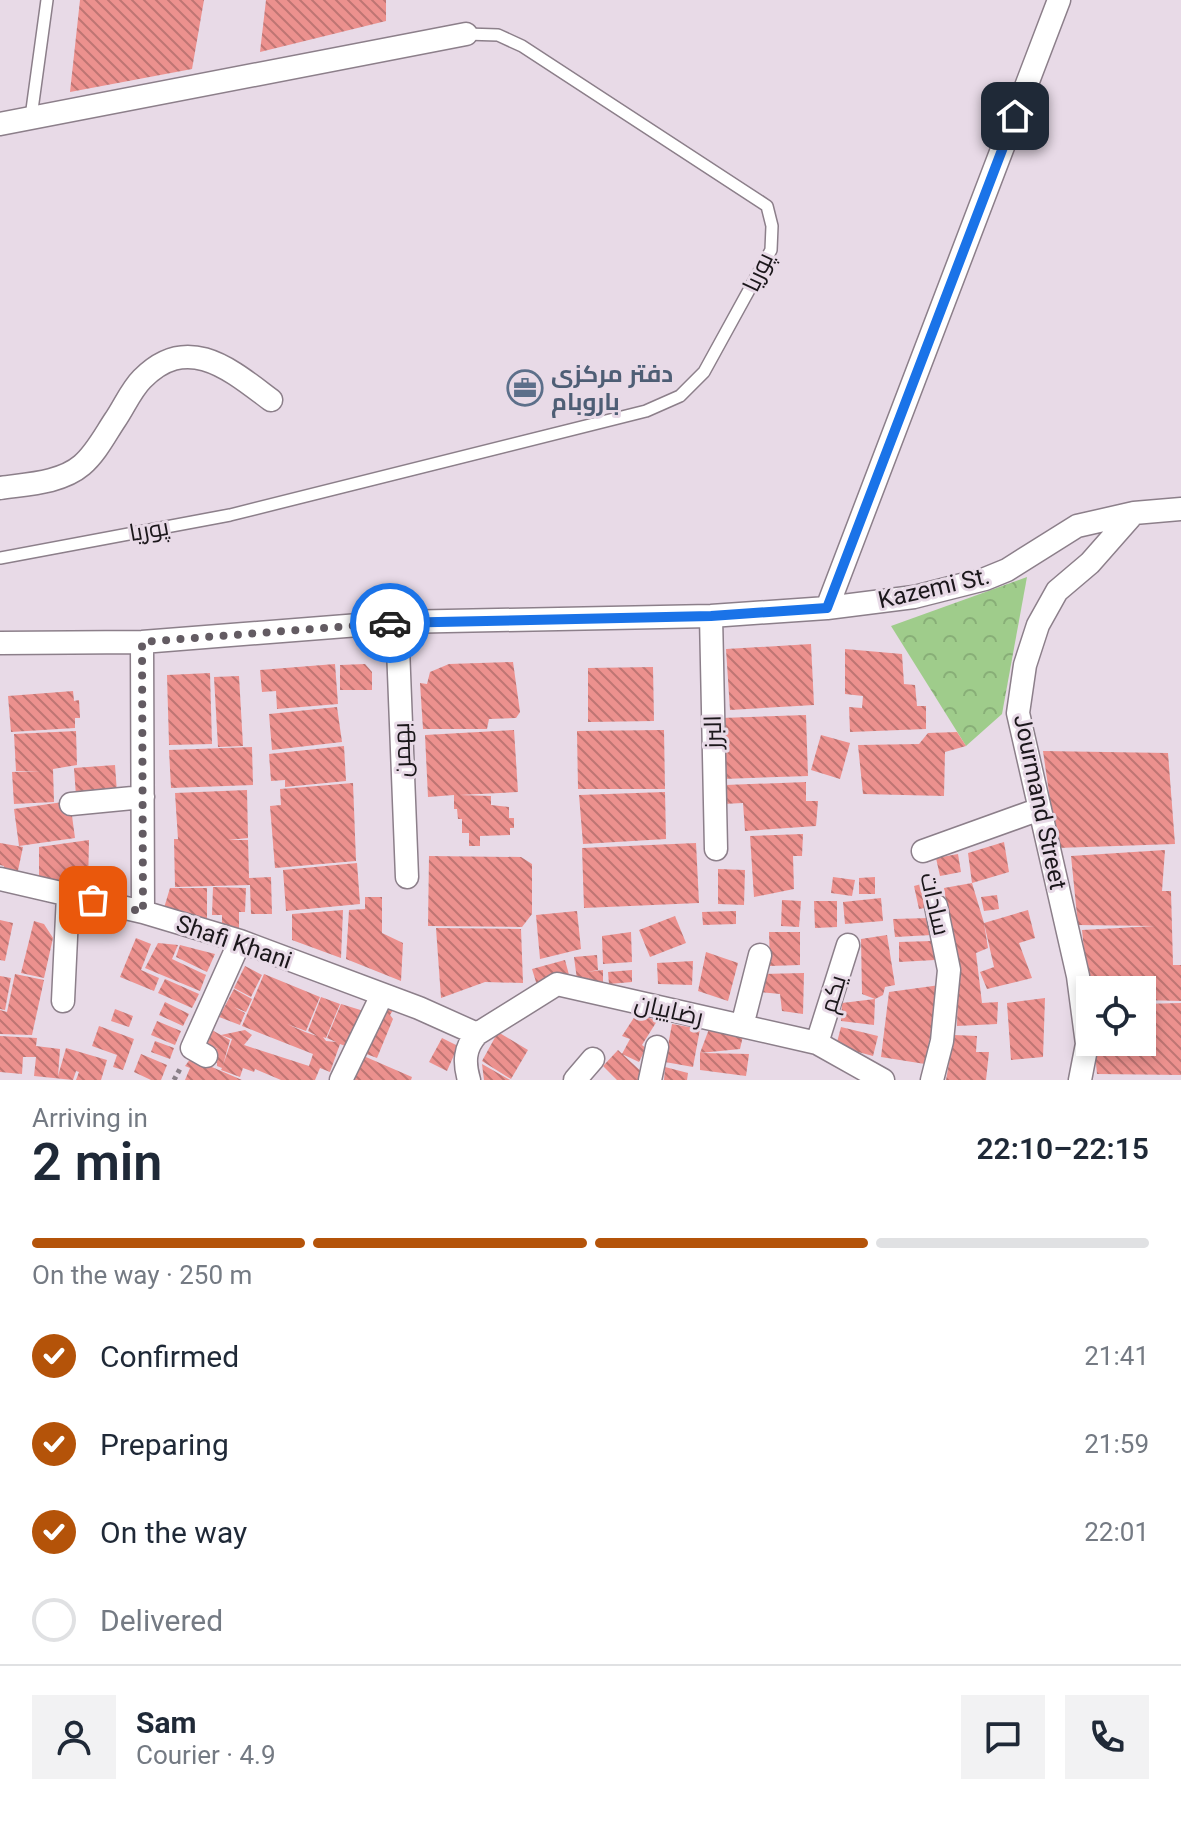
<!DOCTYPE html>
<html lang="en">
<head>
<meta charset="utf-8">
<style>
	:root { --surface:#fff; --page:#f2f2f3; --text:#1f2937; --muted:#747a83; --line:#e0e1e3; --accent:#b45309 }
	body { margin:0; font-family:Roboto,Cairo,sans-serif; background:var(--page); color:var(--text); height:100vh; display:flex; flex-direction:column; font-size:30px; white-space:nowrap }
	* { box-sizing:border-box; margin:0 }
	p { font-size:26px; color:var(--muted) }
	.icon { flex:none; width:44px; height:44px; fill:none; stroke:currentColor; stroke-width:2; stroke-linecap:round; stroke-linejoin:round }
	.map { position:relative; height:1080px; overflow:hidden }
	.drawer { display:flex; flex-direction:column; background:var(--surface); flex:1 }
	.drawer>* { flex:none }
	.buttons { position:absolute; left:1076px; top:976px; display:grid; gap:16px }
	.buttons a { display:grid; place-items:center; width:80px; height:80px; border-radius:0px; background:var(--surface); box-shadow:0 4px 12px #0003; font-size:40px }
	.pin { position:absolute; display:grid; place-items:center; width:68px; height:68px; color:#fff; margin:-34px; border-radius:16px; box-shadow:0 4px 12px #0006 }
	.courier { position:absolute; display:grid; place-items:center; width:80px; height:80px; margin:-40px; border:6px solid #1a73e8; border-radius:50%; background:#fff; color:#222; box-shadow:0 2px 10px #0007 }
	.headline em { font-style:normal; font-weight:600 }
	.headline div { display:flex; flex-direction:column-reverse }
	.headline { display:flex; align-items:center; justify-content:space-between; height:136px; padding:0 32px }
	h1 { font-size:52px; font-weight:600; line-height:60px }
	.bar { display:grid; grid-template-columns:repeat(4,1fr); gap:12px 8px; align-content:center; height:96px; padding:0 32px }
	.bar i { height:10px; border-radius:6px; background:var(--line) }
	.bar .on { background:var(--accent) }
	.bar p { grid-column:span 4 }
	.line { display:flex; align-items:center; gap:20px; padding:0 32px; border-top:2px solid var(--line) }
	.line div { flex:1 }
	.round { display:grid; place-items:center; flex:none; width:84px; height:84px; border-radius:0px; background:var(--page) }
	ol { padding:0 32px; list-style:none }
	li { display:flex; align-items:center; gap:24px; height:88px }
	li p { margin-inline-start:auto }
	li .icon { padding:8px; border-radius:50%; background:var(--accent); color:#fff; stroke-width:4 }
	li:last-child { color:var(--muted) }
	li i { width:44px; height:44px; border:4px solid var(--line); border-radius:50% }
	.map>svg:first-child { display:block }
	.park { fill:url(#park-crowns) }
	.building { fill:url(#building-back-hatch) }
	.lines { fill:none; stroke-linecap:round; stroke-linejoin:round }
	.service-casing { stroke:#8c7f8a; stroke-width:14 }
	.minor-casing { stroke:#8c7f8a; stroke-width:25 }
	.path { stroke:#897f88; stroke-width:5; stroke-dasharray:4 4; stroke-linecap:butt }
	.service { stroke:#fff; stroke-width:11 }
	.minor { stroke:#fff; stroke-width:22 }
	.done { stroke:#635b62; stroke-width:8; stroke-dasharray:0 14.4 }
	.route { stroke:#1a73e8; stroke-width:10 }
	.labels { text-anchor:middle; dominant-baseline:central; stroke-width:6; stroke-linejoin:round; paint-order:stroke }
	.street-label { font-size:24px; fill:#1b171b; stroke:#e8dae7 }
	.service-label { font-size:24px; font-weight:bold; fill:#4e5e75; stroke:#e8dae7; text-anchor:start }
</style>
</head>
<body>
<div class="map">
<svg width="1181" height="1080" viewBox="0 0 1181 1080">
	<defs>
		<pattern id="park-crowns" width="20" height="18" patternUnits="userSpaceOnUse" patternTransform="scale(2)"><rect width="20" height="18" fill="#9fcc8b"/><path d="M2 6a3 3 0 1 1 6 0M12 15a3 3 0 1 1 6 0" fill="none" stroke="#88ae77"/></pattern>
		<pattern id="building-back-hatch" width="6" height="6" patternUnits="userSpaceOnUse" patternTransform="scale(2)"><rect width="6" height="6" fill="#ec918e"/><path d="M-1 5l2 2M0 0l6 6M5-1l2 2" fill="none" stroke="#be7573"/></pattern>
	</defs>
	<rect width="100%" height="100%" fill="#e8dae7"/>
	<path class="park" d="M 1027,577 L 1002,714 L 966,746 L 891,626 Z"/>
	<path class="building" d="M 80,0 L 204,0 L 192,69 L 70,92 Z
		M 266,0 L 386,0 L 386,21 L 260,52 Z
		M 811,644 L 814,705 L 730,710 L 726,649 Z
		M 845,649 L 902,654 L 904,684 L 915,685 L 917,706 L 926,706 L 926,729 L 850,732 L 849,707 L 862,708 L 863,696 L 845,694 Z
		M 513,662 L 520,712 L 516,718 L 489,719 L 487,729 L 423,729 L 420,683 L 427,684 L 430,672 L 449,664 Z
		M 335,664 L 338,704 L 277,709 L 276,691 L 262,692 L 260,670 Z
		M 365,664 L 372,672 L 372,690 L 340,690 L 340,665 Z
		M 653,667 L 654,721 L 588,722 L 588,668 Z
		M 210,673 L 212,744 L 169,745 L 167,675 Z
		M 239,676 L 243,746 L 218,747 L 214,677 Z
		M 73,691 L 74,701 L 79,700 L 80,718 L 75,718 L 75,728 L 11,732 L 8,696 Z
		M 337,707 L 342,742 L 272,750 L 269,714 Z
		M 806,715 L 808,776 L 723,779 L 721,718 Z
		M 514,730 L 518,792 L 459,795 L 491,796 L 491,805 L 509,807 L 509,818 L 514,818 L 514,828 L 510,828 L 510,835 L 480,836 L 480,846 L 469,846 L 469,833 L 462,833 L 462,819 L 458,819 L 457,809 L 454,809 L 454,795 L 428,797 L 425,735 Z
		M 664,730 L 665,789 L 578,789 L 577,731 Z
		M 76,731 L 77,765 L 53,769 L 54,802 L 14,804 L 12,772 L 41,771 L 16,771 L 14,734 Z
		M 957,732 L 966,746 L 945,752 L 944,796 L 863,794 L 858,745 L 919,744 L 928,733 Z
		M 821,735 L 850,743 L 840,779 L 811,770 Z
		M 344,746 L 346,781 L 285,787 L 285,780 L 271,781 L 269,754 Z
		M 252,747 L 253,785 L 171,788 L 169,750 Z
		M 1043,751 L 1168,753 L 1175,844 L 1057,848 Z
		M 115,765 L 117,793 L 76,796 L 74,768 Z
		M 806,782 L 806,801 L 818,801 L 816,826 L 745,831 L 743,803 L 723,804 L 725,785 Z
		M 353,783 L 356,861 L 275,868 L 270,806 L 281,805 L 280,789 Z
		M 247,790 L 248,838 L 228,840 L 248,840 L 249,878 L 271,877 L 272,914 L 251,914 L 250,885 L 175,887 L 174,839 L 178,839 L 175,793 Z
		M 665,792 L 666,839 L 583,844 L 579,795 Z
		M 70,801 L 75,838 L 19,846 L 14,809 Z
		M 803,834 L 802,856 L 793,856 L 794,889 L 754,897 L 750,836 Z
		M 89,840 L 88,887 L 39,879 L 39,847 Z
		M 1004,842 L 1009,872 L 972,883 L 968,853 Z
		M 0,843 L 23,847 L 16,880 L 2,877 L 4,866 L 0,865 Z
		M 696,843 L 699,903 L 584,908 L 582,848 Z
		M 1165,850 L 1162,891 L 1171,891 L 1173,965 L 1181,965 L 1181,1001 L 1142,1000 L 1142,990 L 1088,990 L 1082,930 L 1155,926 L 1078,925 L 1071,856 Z
		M 958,854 L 961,872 L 940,876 L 936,858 Z
		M 429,856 L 521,857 L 532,864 L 532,914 L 522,927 L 428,926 Z
		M 357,863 L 360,904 L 286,911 L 283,870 Z
		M 718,869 L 745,870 L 744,905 L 718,904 Z
		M 833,877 L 855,880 L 852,896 L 831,893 Z
		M 875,877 L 875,894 L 859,894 L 859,878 Z
		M 925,883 L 930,907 L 919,909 L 914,886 Z
		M 972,883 L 984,923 L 988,948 L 976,953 L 982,1003 L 998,1002 L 997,1024 L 957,1026 L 958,977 L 944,888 Z
		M 213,887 L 246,888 L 245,912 L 239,912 L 239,929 L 222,929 L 222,915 L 212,915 Z
		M 170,888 L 207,888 L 207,919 L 164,908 Z
		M 997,895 L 999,909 L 984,911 L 981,897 Z
		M 365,897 L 382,897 L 382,933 L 403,943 L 401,981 L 346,959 L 349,910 L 365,909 Z
		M 881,898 L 883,921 L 845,924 L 843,902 Z
		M 782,900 L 801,901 L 799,927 L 781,926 Z
		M 814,901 L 837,901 L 837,927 L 815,928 Z
		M 343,910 L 341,958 L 292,940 L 292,914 Z
		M 1028,910 L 1035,938 L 1019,943 L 1032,978 L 987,989 L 980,972 L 994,967 L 984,923 Z
		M 577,911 L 581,949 L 540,959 L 536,915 Z
		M 736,911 L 736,924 L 703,925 L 702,912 Z
		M 675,916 L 686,943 L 650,957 L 639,930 Z
		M 929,918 L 932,935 L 895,937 L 893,919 Z
		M 0,920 L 13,923 L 5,961 L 0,960 Z
		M 34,921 L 44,924 L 53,938 L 44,978 L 21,973 Z
		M 436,928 L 521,929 L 523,983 L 485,982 L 441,998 Z
		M 631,932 L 632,962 L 603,964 L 602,936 Z
		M 769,932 L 800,932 L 800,965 L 770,966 Z
		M 887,935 L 895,985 L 885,987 L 883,995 L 875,999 L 862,994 L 861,939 Z
		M 136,938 L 151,944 L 141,970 L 159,978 L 154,991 L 120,977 Z
		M 932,941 L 935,960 L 899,962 L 899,942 Z
		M 158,943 L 178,945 L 172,959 L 206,975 L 200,991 L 145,968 Z
		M 180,945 L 215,954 L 207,972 L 176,957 Z
		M 706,952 L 738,963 L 728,1001 L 698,991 Z
		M 597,955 L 598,970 L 586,972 L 603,970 L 603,989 L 589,989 L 588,976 L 588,986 L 578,987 L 574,957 Z
		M 565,960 L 572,986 L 540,995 L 532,969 Z
		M 693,961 L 692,985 L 658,984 L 657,963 Z
		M 245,966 L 262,975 L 251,997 L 234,988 Z
		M 632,970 L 632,982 L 609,984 L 608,972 Z
		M 804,973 L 803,1014 L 782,1011 L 780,994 L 760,992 L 762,974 Z
		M 15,974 L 44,980 L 32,1035 L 0,1034 L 0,1010 L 7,1012 Z
		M 264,974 L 320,997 L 306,1031 L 287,1024 L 305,1032 L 317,1036 L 308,1031 L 321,997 L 340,1004 L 326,1038 L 323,1037 L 326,1041 L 336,1042 L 327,1038 L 341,1004 L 367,1012 L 381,1005 L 393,1010 L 390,1015 L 393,1019 L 377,1058 L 340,1044 L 330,1072 L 320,1068 L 315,1080 L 281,1080 L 255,1069 L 254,1072 L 243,1068 L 240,1077 L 221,1070 L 222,1068 L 217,1066 L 217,1063 L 209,1061 L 213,1048 L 218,1049 L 204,1043 L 210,1029 L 230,1040 L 223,1065 L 232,1039 L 221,1035 L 245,1030 L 252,1035 L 244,1045 L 309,1066 L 313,1054 L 242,1026 Z
		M 0,976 L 11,978 L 5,1010 L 0,1009 Z
		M 165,979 L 199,994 L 192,1008 L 158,993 Z
		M 940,985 L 925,1064 L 881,1057 L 889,992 Z
		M 234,989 L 252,999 L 246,1012 L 234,1007 L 245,1013 L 240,1025 L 219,1017 Z
		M 1045,998 L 1043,1057 L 1011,1060 L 1007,1003 Z
		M 875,999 L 874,1025 L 841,1021 L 842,1003 Z
		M 165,1002 L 189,1014 L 183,1026 L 159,1015 Z
		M 1181,1003 L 1181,1075 L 1097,1074 L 1094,1042 L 1142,1042 L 1142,1004 Z
		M 115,1009 L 133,1016 L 129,1027 L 111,1021 Z
		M 637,1013 L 657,1021 L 642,1045 L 646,1048 L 639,1062 L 622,1054 L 630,1039 L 622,1036 Z
		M 157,1021 L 181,1031 L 175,1045 L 151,1035 Z
		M 672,1024 L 700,1029 L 693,1067 L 665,1062 Z
		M 99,1026 L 134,1039 L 123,1070 L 113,1067 L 117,1055 L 92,1046 Z
		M 841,1027 L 878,1036 L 873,1056 L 836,1046 Z
		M 709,1029 L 743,1036 L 740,1049 L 700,1053 L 749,1054 L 746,1076 L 700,1070 L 700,1053 Z
		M 498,1032 L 528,1050 L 511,1079 L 482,1061 Z
		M 954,1035 L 977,1036 L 976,1052 L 989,1052 L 986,1080 L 946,1080 Z
		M 0,1036 L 37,1038 L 36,1046 L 60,1049 L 58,1076 L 66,1048 L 107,1060 L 101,1080 L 76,1080 L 79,1072 L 76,1071 L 73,1080 L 34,1076 L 36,1057 L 23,1057 L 22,1074 L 0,1072 Z
		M 442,1038 L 458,1046 L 447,1071 L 429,1062 Z
		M 155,1041 L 174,1048 L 170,1059 L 151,1052 Z
		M 618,1050 L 647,1077 L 645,1080 L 617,1080 L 603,1066 Z
		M 141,1054 L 167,1065 L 161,1080 L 151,1080 L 134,1072 Z
		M 359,1054 L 412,1077 L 411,1080 L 348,1080 Z
		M 191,1058 L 242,1080 L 185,1080 L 190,1068 L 185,1066 Z
		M 482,1064 L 510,1080 L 484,1080 Z
		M 665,1067 L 688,1073 L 687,1080 L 664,1080 Z"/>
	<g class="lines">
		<defs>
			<path id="service" d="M 31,117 L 47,0
				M 0,558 L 230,515 L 646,411 L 680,396 L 704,372 L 771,250 L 772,226 L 767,206 L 522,46 L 498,35 L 466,34"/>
			<path id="minor" d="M 0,124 L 466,34
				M 0,488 C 27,484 61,483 82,465 C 96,453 105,435 115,420 C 124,407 131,390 142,379 C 188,332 231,370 271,400
				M 827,608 L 1059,0
				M 711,616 L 716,849
				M 397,622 L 407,877
				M 142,642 L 143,912
				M 0,643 L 142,642 L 397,622 L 711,616 L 827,608 L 914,597 L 985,579 L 1007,570 L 1077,526 L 1134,513 L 1181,509
				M 71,804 L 143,797
				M 923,851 L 1040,809
				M 0,879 L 143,912 L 240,941 L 419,1008 L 477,1034 L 557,984 L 817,1043 L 883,1080
				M 63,1001 L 68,895
				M 742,1026 L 760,955
				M 817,1043 L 848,945
				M 206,1056 L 192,1048 L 240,941
				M 341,1080 L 382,995
				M 469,1080 C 464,1063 464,1048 477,1034
				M 575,1080 L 593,1059
				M 650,1080 L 657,1047
				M 932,1080 L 942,1041 L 949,970 L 936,906
				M 1080,1080 L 1087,1044 L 1078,976 L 1018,713 L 1025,665 L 1038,625 L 1057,591 L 1090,563 L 1134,513"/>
		</defs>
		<use href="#service" class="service-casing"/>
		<use href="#minor" class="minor-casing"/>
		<path class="path" d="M 174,1080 L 181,1067"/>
		<use href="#service" class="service"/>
		<use href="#minor" class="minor"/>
	</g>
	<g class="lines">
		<path class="done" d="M 93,900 L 143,912 L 142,642 L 390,623"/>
		<path class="route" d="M 390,623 L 711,616 L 827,608 L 1015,116"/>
	</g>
	<defs>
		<symbol id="office-ring" viewBox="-11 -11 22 22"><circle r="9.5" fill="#e8dae7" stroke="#5c6f8a" stroke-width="1.5"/><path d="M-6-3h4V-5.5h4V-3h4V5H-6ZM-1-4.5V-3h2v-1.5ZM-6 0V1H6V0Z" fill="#5c6f8a"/></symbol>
	</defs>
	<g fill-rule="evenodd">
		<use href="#office-ring" x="505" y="368" width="40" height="40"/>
	</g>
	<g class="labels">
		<g class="street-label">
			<text transform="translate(758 272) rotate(-65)">پوریا</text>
			<text transform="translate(149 530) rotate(-10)">پوریا</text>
			<text transform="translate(934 588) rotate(-13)">Kazemi St.</text>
			<text transform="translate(713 732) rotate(-91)">البرز</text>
			<text transform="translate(402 750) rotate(-92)">بهمن</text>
			<text transform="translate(1040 802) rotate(78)">Jourmand Street</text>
			<text transform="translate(935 904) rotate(77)">سادات</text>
			<text transform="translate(234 942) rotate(19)">Shafi Khani</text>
			<text transform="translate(833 994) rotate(-73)">یکم</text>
			<text transform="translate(669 1010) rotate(13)">رضاییان</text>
		</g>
		<g class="service-label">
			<text x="551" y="374">دفتر مرکزی<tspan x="551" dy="28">باروبام</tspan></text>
		</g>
	</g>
</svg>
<div class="buttons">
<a><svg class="icon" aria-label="locate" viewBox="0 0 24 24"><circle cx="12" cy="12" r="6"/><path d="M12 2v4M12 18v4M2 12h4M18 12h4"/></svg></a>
</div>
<div class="pin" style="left:93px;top:900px;background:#ea580c"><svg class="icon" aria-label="bag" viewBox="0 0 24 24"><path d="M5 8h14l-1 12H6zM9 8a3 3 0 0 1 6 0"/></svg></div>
<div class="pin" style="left:1015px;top:116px;background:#1f2937"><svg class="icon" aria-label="home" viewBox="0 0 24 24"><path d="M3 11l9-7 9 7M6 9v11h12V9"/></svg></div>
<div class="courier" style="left:390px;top:623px"><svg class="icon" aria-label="car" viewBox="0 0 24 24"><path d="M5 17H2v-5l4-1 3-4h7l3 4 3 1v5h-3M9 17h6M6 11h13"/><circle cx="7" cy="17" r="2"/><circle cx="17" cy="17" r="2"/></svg></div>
</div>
<section class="drawer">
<div class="headline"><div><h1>2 min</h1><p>Arriving in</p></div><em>22:10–22:15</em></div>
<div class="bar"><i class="on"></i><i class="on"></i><i class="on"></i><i></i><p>On the way · 250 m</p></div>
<ol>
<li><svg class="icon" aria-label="check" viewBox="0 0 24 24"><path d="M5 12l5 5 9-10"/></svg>Confirmed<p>21:41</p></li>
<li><svg class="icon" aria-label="check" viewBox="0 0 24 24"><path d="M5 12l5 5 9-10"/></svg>Preparing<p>21:59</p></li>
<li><svg class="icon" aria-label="check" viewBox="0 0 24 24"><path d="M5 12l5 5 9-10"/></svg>On the way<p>22:01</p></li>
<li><i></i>Delivered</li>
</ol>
<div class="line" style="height:144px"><a class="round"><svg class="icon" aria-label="person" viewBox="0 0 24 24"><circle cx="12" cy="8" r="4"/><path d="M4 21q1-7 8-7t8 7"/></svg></a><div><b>Sam</b><p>Courier · 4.9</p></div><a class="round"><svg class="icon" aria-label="chat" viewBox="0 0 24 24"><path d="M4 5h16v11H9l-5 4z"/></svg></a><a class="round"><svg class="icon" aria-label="phone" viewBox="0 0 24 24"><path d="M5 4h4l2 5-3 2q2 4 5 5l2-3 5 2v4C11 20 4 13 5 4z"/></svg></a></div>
</section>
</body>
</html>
